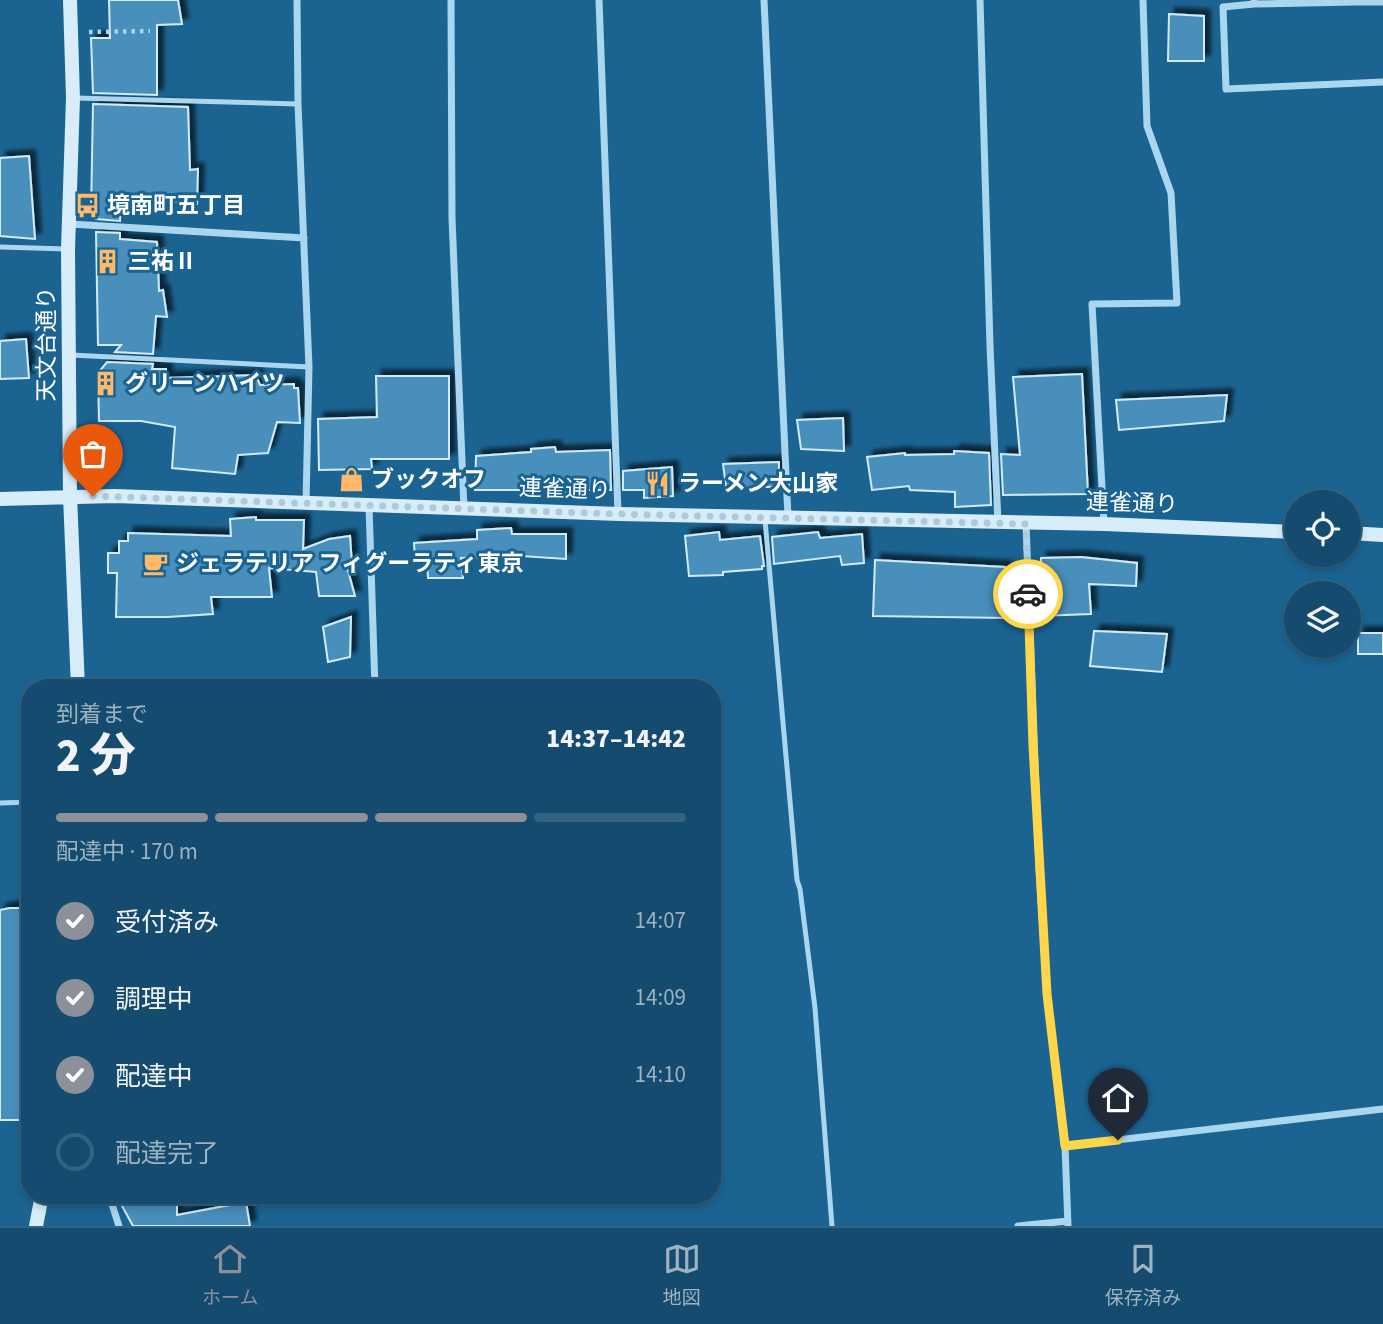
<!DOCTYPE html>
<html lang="ja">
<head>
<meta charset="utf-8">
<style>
	:root { --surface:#144b6e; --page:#215576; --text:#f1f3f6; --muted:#9db3c2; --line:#336381; --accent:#8c9099 }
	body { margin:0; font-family:"Source Sans 3","Noto Sans JP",sans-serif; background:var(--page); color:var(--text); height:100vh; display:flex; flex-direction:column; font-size:26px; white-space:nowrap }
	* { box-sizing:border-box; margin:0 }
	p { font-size:23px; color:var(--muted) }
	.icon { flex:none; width:38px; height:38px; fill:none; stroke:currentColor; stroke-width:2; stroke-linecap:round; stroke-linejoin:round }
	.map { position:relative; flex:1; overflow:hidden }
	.panel { position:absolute; left:21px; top:679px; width:700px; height:525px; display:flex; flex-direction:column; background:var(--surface); border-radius:28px; box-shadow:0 4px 10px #0003,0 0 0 2px var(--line) }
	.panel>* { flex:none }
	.tools { position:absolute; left:1284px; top:490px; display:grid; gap:14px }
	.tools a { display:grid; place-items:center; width:77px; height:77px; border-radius:50%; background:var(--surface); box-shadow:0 4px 10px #0003,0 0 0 2px var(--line); font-size:35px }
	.pin { position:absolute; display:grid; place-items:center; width:60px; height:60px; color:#fff; margin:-72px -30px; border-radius:50% 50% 50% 0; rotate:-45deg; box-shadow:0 0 7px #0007 }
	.pin .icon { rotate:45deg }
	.courier { position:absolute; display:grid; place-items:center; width:70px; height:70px; margin:-35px; border:5px solid #ffd54a; border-radius:50%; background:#fff; color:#222; box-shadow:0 2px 9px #0007 }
	.overview em { font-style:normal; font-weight:800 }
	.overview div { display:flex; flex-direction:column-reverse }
	.overview { display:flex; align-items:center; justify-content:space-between; height:119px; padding:0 35px }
	h1 { font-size:46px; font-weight:800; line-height:52px }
	.bar { display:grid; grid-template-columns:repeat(4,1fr); gap:10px 7px; align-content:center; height:84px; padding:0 35px }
	.bar i { height:9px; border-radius:5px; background:var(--line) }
	.bar .current { background:var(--accent) }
	.bar p { grid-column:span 4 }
	ol { padding:0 35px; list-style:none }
	li { display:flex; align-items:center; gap:21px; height:77px }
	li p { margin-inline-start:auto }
	li .icon { padding:7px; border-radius:50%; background:var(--accent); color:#fff; stroke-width:4 }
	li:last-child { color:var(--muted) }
	li i { width:38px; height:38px; border:4px solid var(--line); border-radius:50% }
	.tab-bar { display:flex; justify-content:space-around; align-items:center; height:98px; border-top:2px solid var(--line); background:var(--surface); font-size:19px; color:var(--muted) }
	.tab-bar a { display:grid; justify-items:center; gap:4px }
	.tab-bar .current { color:var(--accent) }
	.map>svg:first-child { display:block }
	.building { fill:#488fbb; stroke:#d1ebfa; stroke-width:2; filter:url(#shadow) }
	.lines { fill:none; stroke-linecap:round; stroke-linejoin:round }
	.path { stroke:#abd6ef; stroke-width:4.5; stroke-dasharray:3.5 5; stroke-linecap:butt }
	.lane { stroke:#abd6ef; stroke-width:5 }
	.street { stroke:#abd6ef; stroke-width:7 }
	.secondary { stroke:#d8edfa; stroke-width:14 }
	.done { stroke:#afc9d9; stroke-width:7; stroke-dasharray:0 12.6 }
	.route { stroke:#ffd54a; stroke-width:9 }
	.labels { text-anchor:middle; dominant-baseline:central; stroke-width:6; stroke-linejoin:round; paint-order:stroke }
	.poi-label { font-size:23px; font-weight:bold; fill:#fff; stroke:#1b6492; text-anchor:start }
	.street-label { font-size:23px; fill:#fff; stroke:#1b6492 }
</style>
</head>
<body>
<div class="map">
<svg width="1383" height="1226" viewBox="0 0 1383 1226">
	<defs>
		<filter id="shadow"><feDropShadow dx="6" dy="-6" stdDeviation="2" flood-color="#0009"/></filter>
	</defs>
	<rect width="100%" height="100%" fill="#1b6492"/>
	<path class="building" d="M 109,0 L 178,0 L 182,24 L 157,25 L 157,95 L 93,93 L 91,38 L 110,38 Z
		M 1169,14 L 1204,16 L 1204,61 L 1168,61 Z
		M 93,104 L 188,107 L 190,170 L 198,169 L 197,204 L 164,201 L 121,203 L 120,221 L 96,219 L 96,214 L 91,214 Z
		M 29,156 L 35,239 L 0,236 L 0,158 Z
		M 96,232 L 120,233 L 120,239 L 157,242 L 159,291 L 163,290 L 167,317 L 156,316 L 153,354 L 115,352 L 121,345 L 98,345 Z
		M 26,339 L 29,378 L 0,379 L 0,341 Z
		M 107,362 L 153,364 L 152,369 L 166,369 L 166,378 L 256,375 L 260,385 L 294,384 L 294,388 L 298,388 L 300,423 L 277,422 L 268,453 L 238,455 L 235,474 L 172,468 L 175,427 L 141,421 L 99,421 L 98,373 Z
		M 1082,374 L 1088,494 L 1003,495 L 1001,454 L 1020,455 L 1013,377 Z
		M 376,376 L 449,376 L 449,459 L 371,459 L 372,469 L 319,470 L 318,419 L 377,417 Z
		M 1227,395 L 1224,421 L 1119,430 L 1116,400 Z
		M 843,418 L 844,451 L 801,449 L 797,420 Z
		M 555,447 L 556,452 L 610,450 L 611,490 L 584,490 L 584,492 L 563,494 L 562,483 L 525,483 L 525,490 L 475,490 L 476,456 L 531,452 L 531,449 Z
		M 954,451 L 989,453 L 991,505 L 955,507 L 955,492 L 910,490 L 909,486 L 872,490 L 867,457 L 905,453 L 905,455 L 954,454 Z
		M 779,462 L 779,487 L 726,487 L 723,464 Z
		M 672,467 L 673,496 L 644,498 L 644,490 L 623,490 L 623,471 Z
		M 256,517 L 256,520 L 304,520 L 303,549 L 329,539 L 350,536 L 352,565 L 347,567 L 355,596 L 319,596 L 316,572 L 269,568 L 272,597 L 211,597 L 213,614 L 168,617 L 116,617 L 117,573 L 108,573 L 108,553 L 119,553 L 119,541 L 128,541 L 128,533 L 231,536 L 230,519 Z
		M 511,528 L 512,534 L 566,534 L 566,559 L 521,556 L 461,558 L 463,578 L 428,578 L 427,558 L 415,559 L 414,543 L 477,539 L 477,530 Z
		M 719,532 L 720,540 L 760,536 L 764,566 L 762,566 L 762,569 L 723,572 L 723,575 L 689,576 L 685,536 Z
		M 818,532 L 820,538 L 862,534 L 864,563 L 842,565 L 840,556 L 774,564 L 772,537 Z
		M 1081,557 L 1137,563 L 1136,586 L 1089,584 L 1091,614 L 1039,616 L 1041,558 Z
		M 875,560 L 1005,567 L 1007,618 L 873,616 Z
		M 351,617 L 350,657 L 328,662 L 323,627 Z
		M 1094,631 L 1167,634 L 1162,672 L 1090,666 Z
		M 1358,633 L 1383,633 L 1383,654 L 1358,654 Z
		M 10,908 L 30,908 L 30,984 L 25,984 L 27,1023 L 24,1023 L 30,1092 L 30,1120 L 0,1120 L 0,910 Z
		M 116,1195 L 177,1195 L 177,1215 L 246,1202 L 250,1226 L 133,1226 Z"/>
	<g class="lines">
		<path class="path" d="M 89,32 L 150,31"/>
		<path class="lane" d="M 76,98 L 298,104
			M 0,247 L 67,249
			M 71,355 L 309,367
			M 765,520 L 797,880 L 800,889 L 815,1008 L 832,1226
			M 0,803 L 30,802"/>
		<path class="street" d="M 297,0 L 298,104 L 309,367 L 306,503
			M 451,0 L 452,218 L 464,509
			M 599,0 L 618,513
			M 764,0 L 788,517
			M 980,0 L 990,346 L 998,522
			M 1254,0 L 1254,4 L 1223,7 L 1226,89 L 1383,82
			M 1355,0 L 1355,2 L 1383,2
			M 1254,4 L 1355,2
			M 70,224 L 304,238
			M 369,506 L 375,688
			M 1026,524 L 1039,868 L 1047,994 L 1065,1146 L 1068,1226
			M 1104,524 L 1092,304 L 1177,303 L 1171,193 L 1147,126 L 1143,0
			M 1065,1146 L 1383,1109
			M 109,1195 L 119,1226
			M 1018,1226 L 1068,1221"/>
		<path class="secondary" d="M 70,0 L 73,98 L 68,249 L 70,496 L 78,688
			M 0,499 L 115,496 L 619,514 L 1104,524 L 1297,532
			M 1349,533 L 1383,535
			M 36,1226 L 42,1195"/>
	</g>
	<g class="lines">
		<path class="done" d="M 93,496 L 618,514 L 1026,524 L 1028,594"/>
		<path class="route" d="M 1028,594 L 1033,746 L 1047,994 L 1065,1146 L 1118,1140"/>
	</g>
	<defs>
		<symbol id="bus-bare" viewBox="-9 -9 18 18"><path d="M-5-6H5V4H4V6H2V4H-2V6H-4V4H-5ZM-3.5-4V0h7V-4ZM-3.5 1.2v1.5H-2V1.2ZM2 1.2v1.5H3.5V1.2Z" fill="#ffb969" stroke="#1b6492" stroke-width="2.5" paint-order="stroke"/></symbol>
		<symbol id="building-bare" viewBox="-9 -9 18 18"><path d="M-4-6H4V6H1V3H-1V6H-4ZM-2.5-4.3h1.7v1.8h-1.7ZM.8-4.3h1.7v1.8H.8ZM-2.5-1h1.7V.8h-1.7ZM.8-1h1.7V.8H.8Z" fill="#ffb969" stroke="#1b6492" stroke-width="2.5" paint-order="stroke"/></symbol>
		<symbol id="shop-bare" viewBox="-9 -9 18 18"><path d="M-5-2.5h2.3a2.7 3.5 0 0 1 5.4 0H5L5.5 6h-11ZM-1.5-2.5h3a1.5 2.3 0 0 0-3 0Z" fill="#ffb969" stroke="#1b6492" stroke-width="2.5" paint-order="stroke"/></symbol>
		<symbol id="restaurant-bare" viewBox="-9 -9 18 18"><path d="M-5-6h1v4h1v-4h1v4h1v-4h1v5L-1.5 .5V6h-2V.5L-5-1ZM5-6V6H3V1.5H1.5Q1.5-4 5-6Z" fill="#ffb969" stroke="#1b6492" stroke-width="2.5" paint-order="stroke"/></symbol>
		<symbol id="cafe-bare" viewBox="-9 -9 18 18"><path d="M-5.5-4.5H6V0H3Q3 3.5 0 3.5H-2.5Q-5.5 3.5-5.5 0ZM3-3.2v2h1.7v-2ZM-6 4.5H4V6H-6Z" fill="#ffb969" stroke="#1b6492" stroke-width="2.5" paint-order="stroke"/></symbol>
	</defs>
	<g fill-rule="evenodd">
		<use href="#bus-bare" x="70" y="188" width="35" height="35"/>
		<use href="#building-bare" x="90" y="244" width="35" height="35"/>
		<use href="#building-bare" x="88" y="366" width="35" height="35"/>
		<use href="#shop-bare" x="334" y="462" width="35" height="35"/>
		<use href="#restaurant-bare" x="640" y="466" width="35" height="35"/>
		<use href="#cafe-bare" x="138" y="546" width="35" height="35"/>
	</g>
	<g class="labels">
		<g class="poi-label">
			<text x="107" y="205">境南町五丁目</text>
			<text x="128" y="261">三祐Ⅱ</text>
			<text x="125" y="383">グリーンハイツ</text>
			<text x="371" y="479">ブックオフ</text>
			<text x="678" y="483">ラーメン大山家</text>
			<text x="176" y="563">ジェラテリア フィグーラティ東京</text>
		</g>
		<g class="street-label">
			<text transform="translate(46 344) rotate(-90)">天文台通り</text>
			<text transform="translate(565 489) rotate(2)">連雀通り</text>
			<text transform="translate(1132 503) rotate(2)">連雀通り</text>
		</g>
	</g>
</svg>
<div class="tools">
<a><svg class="icon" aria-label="locate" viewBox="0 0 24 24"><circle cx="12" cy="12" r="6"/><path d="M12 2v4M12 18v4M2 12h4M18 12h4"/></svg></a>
<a><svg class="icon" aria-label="layers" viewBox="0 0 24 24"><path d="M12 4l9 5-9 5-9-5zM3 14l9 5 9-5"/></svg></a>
</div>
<div class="pin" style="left:93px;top:496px;background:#ea580c"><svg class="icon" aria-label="bag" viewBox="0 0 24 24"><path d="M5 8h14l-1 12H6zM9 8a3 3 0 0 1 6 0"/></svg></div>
<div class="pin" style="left:1118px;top:1140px;background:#1f2937"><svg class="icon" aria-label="home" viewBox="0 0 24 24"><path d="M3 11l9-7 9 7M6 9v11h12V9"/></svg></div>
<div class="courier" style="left:1028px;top:594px"><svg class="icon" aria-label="car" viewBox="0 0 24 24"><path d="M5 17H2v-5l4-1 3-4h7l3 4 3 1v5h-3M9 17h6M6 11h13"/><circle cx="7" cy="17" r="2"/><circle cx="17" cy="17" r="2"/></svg></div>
<section class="panel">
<div class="overview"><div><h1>2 分</h1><p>到着まで</p></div><em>14:37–14:42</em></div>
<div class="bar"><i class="current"></i><i class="current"></i><i class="current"></i><i></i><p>配達中 · 170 m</p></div>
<ol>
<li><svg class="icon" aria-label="check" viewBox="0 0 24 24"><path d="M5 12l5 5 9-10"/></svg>受付済み<p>14:07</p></li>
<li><svg class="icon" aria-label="check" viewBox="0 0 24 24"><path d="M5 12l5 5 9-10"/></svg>調理中<p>14:09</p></li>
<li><svg class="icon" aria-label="check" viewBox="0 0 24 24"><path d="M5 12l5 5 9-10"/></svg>配達中<p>14:10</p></li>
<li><i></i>配達完了</li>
</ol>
</section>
</div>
<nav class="tab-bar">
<a class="current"><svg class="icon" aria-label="home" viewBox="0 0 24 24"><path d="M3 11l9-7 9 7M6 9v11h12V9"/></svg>ホーム</a>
<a><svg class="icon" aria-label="map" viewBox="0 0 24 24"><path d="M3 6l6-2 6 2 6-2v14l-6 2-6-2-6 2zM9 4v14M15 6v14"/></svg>地図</a>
<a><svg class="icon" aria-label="saved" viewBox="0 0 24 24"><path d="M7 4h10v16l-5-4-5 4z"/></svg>保存済み</a>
</nav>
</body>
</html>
